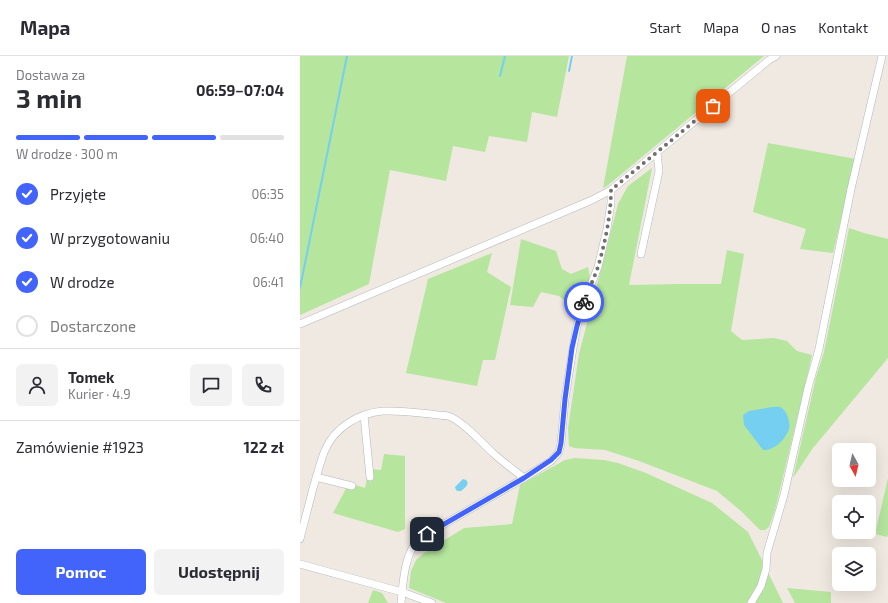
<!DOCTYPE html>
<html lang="pl">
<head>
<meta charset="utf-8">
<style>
	:root { --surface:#fff; --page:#f2f2f3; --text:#2b2b33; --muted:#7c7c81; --line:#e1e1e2; --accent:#4264fb }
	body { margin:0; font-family:"Exo 2",sans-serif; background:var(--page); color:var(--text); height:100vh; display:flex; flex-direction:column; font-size:15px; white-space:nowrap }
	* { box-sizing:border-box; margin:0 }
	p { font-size:13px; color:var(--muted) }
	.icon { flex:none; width:22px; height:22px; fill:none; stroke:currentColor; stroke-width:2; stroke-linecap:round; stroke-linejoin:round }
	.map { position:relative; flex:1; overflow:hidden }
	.side { display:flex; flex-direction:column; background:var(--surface); width:300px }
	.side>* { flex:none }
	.needle { width:26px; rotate:172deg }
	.buttons { position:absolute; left:532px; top:387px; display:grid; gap:8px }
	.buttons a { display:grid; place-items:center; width:44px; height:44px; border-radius:6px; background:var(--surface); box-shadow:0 4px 16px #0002; font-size:20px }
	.pin { position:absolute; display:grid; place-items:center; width:34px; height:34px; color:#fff; margin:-17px; border-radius:8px; box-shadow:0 2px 6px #0006 }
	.courier { position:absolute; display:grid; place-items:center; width:40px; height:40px; margin:-20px; border:3px solid #4264fb; border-radius:50%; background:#fff; color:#222; box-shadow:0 1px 5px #0007 }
	.overview em { font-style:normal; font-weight:700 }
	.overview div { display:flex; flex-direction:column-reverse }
	.overview { display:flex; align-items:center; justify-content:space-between; height:68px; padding:0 16px }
	h1 { font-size:26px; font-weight:700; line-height:30px }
	.bar { display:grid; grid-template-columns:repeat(4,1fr); gap:6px 4px; align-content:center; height:48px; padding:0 16px }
	.bar i { height:5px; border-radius:3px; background:var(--line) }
	.bar .active { background:var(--accent) }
	.bar p { grid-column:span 4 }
	.line { display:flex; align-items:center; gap:10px; padding:0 16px; border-top:1px solid var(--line) }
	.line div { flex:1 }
	.round { display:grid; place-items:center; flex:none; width:42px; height:42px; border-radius:6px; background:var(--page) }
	ol { padding:0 16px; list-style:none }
	li { display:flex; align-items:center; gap:12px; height:44px }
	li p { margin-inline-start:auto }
	li .icon { padding:4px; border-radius:50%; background:var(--accent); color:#fff; stroke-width:4 }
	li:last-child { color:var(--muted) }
	li i { width:22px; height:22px; border:2px solid var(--line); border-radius:50% }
	.action { display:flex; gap:8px; margin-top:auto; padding:8px 16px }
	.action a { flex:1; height:46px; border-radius:6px; background:var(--accent); color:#fff; font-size:16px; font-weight:700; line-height:46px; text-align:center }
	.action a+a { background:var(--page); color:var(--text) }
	header { display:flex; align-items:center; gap:24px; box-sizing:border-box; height:56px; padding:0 20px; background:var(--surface); border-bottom:1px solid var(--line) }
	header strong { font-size:19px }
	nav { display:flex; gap:22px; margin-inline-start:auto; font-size:14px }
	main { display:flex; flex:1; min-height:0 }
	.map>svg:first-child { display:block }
	.green { fill:#b6e59e }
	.water { fill:#75cff0 }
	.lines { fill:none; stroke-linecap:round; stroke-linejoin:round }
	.stream { stroke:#75cff0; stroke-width:2 }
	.minor-casing { stroke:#b4b7c1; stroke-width:8 }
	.minor { stroke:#fff; stroke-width:7 }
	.done { stroke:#726f6d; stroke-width:4; stroke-dasharray:0 7.2 }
	.route { stroke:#4264fb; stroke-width:5 }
</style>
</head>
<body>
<header>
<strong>Mapa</strong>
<nav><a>Start</a><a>Mapa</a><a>O nas</a><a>Kontakt</a></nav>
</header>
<main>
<section class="side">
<div class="overview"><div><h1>3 min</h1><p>Dostawa za</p></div><em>06:59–07:04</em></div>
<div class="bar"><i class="active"></i><i class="active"></i><i class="active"></i><i></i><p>W drodze · 300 m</p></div>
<ol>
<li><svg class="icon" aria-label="check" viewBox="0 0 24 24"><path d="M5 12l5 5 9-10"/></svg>Przyjęte<p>06:35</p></li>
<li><svg class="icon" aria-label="check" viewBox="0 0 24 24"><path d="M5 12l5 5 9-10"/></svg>W przygotowaniu<p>06:40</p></li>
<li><svg class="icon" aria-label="check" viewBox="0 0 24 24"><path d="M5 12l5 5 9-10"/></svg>W drodze<p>06:41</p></li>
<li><i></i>Dostarczone</li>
</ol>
<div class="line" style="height:72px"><a class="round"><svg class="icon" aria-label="person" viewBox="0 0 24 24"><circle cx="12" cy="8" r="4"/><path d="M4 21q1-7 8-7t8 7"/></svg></a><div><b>Tomek</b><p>Kurier · 4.9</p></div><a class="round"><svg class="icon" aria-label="chat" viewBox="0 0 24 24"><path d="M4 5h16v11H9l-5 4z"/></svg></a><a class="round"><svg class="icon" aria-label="phone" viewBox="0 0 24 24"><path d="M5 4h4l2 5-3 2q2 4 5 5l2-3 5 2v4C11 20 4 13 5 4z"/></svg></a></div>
<div class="line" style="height:52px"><div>Zamówienie #1923</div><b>122 zł</b></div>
<div class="action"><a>Pomoc</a><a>Udostępnij</a></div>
</section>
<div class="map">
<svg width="588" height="547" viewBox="0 0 588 547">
	<rect width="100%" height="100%" fill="#efe9e1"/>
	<path class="green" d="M 0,0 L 269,0 L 257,61 L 232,56 L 227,86 L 189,80 L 185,96 L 153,90 L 146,125 L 90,114 L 69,228 L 0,259 Z
		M 327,0 L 464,0 L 307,130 L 303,132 Z
		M 468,87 L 556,103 L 533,197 L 500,193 L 506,173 L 453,156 Z
		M 352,112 L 329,229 L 380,228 L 421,228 L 427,194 L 444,198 L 431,275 L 442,284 L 474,282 L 487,285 L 497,295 L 512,299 L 508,317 L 475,454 L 469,471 L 465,474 L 460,474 L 442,456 L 417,435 L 339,405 L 305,394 L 274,392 L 269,390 L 268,372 L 279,298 L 318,148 L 328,130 Z
		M 549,172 L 564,177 L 588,183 L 588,302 L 513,392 L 493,422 L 516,321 L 524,296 Z
		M 221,183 L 256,195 L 262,213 L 271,218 L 288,211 L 290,222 L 277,255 L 259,240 L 241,236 L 233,251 L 210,249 Z
		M 192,197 L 187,216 L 211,231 L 195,304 L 183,304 L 177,330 L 106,317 L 128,223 Z
		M 84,398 L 105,400 L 105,473 L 98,476 L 33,457 L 49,427 L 65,432 L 69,413 L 81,414 Z
		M 275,402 L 304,404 L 318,407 L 346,417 L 412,447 L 448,476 L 457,494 L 483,547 L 146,547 L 109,532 L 111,515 L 116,504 L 124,497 L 164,472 L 212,468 L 220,429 L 265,404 Z
		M 588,422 L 588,479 L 587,481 L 575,478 Z
		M 487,532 L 531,536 L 531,547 L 495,547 Z
		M 73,534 L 82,537 L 88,547 L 68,547 Z"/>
	<path class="water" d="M 472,351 C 475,351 479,350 482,352 C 487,356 491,367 489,373 C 486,383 474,395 463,394 L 444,369 L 443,359 L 449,355 Z
		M 163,423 L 166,424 C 170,428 165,432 161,435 L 158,435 L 156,434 L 155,431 Z"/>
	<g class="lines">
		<path class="stream" d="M 269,15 L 272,0
			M 200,20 L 205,0
			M 0,232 L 47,0"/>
		<defs>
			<path id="minor" d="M 341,198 L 359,115 L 357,97
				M 0,268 L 292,144 L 311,134 L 469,4 L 476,0
				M 64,359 L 70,421
				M 16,421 L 52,430
				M 0,483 C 4,466 9,449 13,432 C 17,420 20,406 25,394 C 35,371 59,357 83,355 C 105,354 127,358 148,360 C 162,364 183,388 194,398 C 204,407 214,414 224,422
				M 0,508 L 102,536 L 132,547
				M 101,547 C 103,527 104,498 119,483 C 122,481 125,480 127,478 L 224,422 L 251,405 L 259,396 L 261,387 L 265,343 L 273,292 L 277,270 L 285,244 L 298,211 L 307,173 L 311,147 L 311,134
				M 451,547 L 461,530 L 466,513 L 467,497 L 484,439 L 508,332 L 519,293 L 551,133 L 582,0"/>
		</defs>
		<use href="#minor" class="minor-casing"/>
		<use href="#minor" class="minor"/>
	</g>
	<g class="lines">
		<path class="done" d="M 284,246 C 288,234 294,223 298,211 C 305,187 311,159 311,134 L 413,50"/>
		<path class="route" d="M 127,478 L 224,422 L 251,404 L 259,396 L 261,387 L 265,343 L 272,292 L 277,270 L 284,246"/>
	</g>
</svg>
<div class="buttons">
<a><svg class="needle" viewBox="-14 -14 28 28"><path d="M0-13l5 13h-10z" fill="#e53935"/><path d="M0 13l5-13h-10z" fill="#7c7c81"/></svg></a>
<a><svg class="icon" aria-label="locate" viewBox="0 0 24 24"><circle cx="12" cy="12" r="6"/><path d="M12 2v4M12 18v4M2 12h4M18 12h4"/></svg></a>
<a><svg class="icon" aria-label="layers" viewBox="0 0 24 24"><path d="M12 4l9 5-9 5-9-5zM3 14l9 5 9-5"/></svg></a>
</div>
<div class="pin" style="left:413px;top:50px;background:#ea580c"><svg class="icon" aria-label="bag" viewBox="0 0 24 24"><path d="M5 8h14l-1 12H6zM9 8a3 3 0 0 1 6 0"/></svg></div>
<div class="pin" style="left:127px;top:478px;background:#1f2937"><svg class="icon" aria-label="home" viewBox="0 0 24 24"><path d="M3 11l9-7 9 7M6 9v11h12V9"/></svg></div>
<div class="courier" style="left:284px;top:246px"><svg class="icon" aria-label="bike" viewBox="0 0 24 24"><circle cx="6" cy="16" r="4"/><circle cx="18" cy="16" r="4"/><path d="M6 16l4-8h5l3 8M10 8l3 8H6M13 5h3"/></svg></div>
</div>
</main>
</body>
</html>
